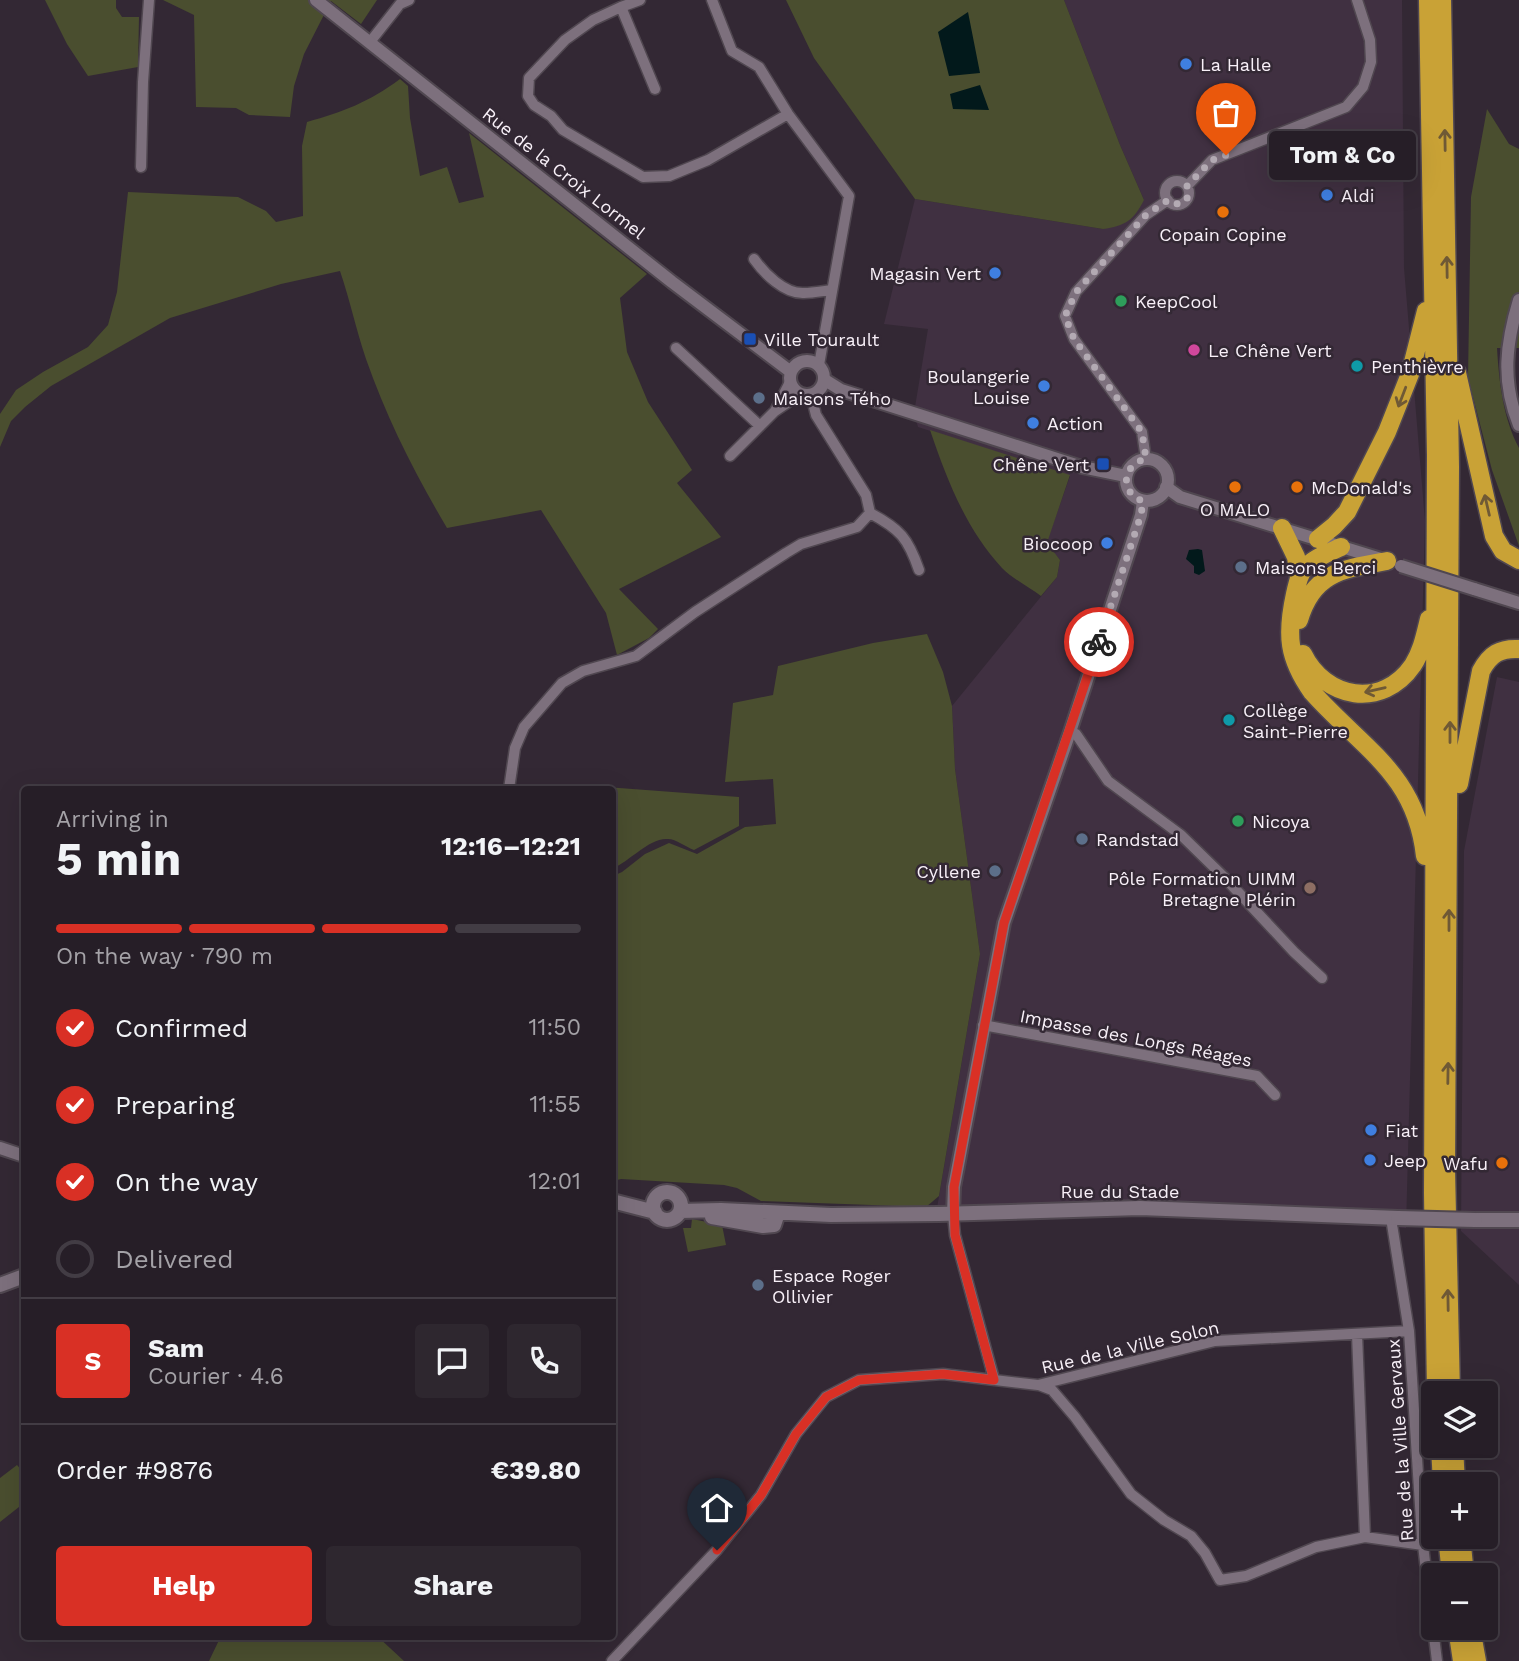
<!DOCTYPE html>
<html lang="en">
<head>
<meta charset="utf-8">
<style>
	:root { --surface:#261e27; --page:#2e272f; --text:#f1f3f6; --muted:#a4a2a7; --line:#423c44; --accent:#d93025 }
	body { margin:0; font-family:"Work Sans",sans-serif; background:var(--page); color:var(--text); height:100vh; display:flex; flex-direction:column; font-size:26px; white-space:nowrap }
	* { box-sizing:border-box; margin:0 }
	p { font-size:23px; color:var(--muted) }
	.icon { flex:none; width:38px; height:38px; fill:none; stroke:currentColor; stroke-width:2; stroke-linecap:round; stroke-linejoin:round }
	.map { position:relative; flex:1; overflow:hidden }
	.details { position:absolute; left:21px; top:786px; width:595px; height:854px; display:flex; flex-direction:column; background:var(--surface); border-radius:7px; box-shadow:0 7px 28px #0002,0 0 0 2px var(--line) }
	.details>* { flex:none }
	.buttons { position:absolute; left:1421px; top:1381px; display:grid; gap:14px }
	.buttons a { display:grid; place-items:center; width:77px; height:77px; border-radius:7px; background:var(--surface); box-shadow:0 7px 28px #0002,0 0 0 2px var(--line); font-size:35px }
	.pin { position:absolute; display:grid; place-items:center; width:60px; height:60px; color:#fff; margin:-72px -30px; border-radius:50% 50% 50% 0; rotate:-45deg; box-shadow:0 0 7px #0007 }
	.pin .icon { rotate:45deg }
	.courier { position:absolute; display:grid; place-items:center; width:70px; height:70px; margin:-35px; border:5px solid #d93025; border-radius:50%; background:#fff; color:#222; box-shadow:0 2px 9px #0007 }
	.bubble { position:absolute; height:49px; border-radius:7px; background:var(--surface); box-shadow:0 7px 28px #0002,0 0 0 2px var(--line); font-size:23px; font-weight:700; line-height:49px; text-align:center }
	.headline em { font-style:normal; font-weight:700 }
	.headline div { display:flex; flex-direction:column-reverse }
	.headline { display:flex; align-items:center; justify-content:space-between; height:119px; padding:0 35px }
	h1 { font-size:46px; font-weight:700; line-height:52px }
	.bar { display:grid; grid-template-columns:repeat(4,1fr); gap:10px 7px; align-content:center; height:84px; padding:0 35px }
	.bar i { height:9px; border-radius:5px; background:var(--line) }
	.bar .active { background:var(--accent) }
	.bar p { grid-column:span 4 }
	.line { display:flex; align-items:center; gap:18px; padding:0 35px; border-top:2px solid var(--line) }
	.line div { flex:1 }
	.round { display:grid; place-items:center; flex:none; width:74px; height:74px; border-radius:7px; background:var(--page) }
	ol { padding:0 35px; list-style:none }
	li { display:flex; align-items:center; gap:21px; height:77px }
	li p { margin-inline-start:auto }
	li .icon { padding:7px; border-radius:50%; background:var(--accent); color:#fff; stroke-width:4 }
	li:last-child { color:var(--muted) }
	li i { width:38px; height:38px; border:4px solid var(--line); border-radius:50% }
	.primary-button { display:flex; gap:14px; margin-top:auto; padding:14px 35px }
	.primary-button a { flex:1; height:80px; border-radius:7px; background:var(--accent); color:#fff; font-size:28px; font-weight:700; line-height:80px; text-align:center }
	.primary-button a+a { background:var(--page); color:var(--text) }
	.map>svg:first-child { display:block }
	.built { fill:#403041 }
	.green { fill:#4a4e2f }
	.water { fill:#02191b }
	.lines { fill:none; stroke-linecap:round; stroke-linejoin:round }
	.minor-casing { stroke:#504750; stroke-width:13 }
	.tertiary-casing { stroke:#504750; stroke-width:16 }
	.secondary-casing { stroke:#504750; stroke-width:18 }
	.trunk-casing { stroke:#504750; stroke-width:21 }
	.minor { stroke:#7d707d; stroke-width:10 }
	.tertiary { stroke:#7d707d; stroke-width:12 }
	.secondary { stroke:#7d707d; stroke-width:14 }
	.trunk { stroke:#c9a236; stroke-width:18 }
	.tertiary-bridge-casing { stroke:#504750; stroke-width:16; stroke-linecap:butt }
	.secondary-bridge-casing { stroke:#504750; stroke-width:18; stroke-linecap:butt }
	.tertiary-bridge { stroke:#7d707d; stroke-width:12 }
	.secondary-bridge { stroke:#7d707d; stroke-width:14 }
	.oneway { stroke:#6f5935 }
	.done { stroke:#b3aab3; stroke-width:7; stroke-dasharray:0 12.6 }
	.route { stroke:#d93025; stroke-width:9 }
	.shop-dot { fill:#3f7fe0; stroke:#332834; stroke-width:2.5 }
	.food-dot { fill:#e8710a; stroke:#332834; stroke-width:2.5 }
	.leisure-dot { fill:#2e9e5b; stroke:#332834; stroke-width:2.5 }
	.transit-dot { fill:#1a4fb4; stroke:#332834; stroke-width:2.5 }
	.hotel-dot { fill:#d1479c; stroke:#332834; stroke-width:2.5 }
	.culture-dot { fill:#0f9aa8; stroke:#332834; stroke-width:2.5 }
	.service-dot { fill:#5c6f8a; stroke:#332834; stroke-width:2.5 }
	.education-dot { fill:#8d6e63; stroke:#332834; stroke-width:2.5 }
	.labels { text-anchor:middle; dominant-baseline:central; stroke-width:5; stroke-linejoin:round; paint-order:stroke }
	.poi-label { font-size:18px; fill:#f8f0f8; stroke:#332834; text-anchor:start }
	.street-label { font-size:18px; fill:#f8f0f8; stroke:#332834 }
</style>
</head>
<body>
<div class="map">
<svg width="1519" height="1661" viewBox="0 0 1519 1661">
	<rect width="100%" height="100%" fill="#332834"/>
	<path class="built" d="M 1064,0 L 1402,0 L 1404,268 L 1425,521 L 1406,1228 L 1144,1214 L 935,1220 L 980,954 L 955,769 L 952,706 L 1057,577 L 1060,560 L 1046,544 L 1070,476 L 918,427 L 914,413 L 928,329 L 884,324 L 915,199 L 1103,229 L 1144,200 L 1120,145 Z
		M 1497,677 L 1519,682 L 1519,1285 L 1461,1231 L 1464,851 Z"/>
	<path class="green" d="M 45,0 L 116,0 L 116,8 L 122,17 L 139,17 L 138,67 L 88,76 L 67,44 Z
		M 163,0 L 377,0 L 361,24 L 331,1 L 304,54 L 294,86 L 290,117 L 249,115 L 236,108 L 196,107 L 194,15 Z
		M 786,0 L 1064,0 L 1120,145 L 1144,200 C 1134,220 1125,226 1103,229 L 915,199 L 814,58 Z
		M 400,79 L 408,86 L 410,118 L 420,176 L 447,167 L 459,203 L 484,197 L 469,133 L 647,274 L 620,298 L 627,352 L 648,402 L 692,470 L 677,483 L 721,537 L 619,589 L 658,629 L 649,638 L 617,655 L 606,613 L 541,510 L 447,528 C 415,474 387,419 366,359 C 356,330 350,300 340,271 L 281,284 L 170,318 L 51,386 L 25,407 L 11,421 L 0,447 L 0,414 L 16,390 L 43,372 L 88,347 L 108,325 L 117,292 L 128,192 L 238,197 L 266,211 L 276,222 L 303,216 L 302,146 L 307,122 C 343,112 369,102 400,79 Z
		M 1487,109 L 1509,144 L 1519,149 L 1519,348 L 1497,348 C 1499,381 1503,418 1519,448 L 1519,546 L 1492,470 L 1468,378 L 1471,197 Z
		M 930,430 L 1070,475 L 1047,543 L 1060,560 L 1057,577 L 1041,596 C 1029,587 1013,579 1002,568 C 966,529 947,480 930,430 Z
		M 927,634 L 943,672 L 952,706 L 955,769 L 980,954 L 939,1196 L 926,1207 L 761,1201 L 737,1188 L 724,1185 L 621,1179 L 613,1181 L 613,876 L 622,872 L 645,854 L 669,843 L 697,854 L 745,827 L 776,824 L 773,779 L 725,782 L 733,703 L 773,695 L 778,666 L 873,643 Z
		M 566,784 L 739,797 L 739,826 L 694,850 C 686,847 676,839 668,839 C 650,837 629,862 613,868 L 612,789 L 559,789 Z
		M 692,1219 L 722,1225 L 726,1245 L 688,1252 L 683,1228 L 691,1228 Z
		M 17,1465 L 24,1473 L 24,1503 L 0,1522 L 0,1478 Z
		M 221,1636 L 377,1636 L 404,1661 L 209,1661 Z"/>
	<path class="water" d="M 968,12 L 980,73 L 949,76 L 938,32 Z
		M 980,85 L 989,110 L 953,109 L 950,94 Z
		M 1198,549 L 1202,550 L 1205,571 L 1199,575 L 1194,573 L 1194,566 L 1186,559 L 1189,550 Z"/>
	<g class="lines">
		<defs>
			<path id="minor" d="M 640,0 L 621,7 L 655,89
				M 712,0 L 732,51 L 759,67 L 788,114 L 849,196 L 819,365
				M 621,7 L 593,20 L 565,40 L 529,78 L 528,96 L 534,105 L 551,116 L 563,130 L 643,177 L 669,176 L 708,160 L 788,114
				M 370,42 L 400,4 L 409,0
				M 141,167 L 143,82 L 149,0
				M1165 193a12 12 0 1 1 24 0a12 12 0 1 1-24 0Z
				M 1187,186 L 1212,160 L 1346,107 L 1363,87 L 1371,62 L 1370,40 L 1357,0
				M 754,259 C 764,273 784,294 804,293 C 813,293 823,291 832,290
				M 676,348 L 760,426
				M 790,382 L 775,411 L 800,394
				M 730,456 L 775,411
				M 1146,459 L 1142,432 L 1074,339 L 1065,316 L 1076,292 L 1146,215 L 1168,200
				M 870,513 C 900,529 908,538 919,570
				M 1070,732 L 1076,734 L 1108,781 L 1181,835 L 1224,877 L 1294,952 L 1322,978
				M 509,789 L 515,748 L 524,727 L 562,683 L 583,671 L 636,656 L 695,612 L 786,553 L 801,544 L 857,527 L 870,513 L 866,495 L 816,415 L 811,395
				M 983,1025 L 1257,1076 L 1275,1095
				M 953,1214 L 955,1235 L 994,1379
				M 1391,1218 L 1409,1331 L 1422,1537 L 1437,1661
				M 1357,1334 L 1365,1537
				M 1039,1385 L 1052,1390 L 1075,1417 L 1131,1494 L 1164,1520 L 1191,1536 L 1205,1553 L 1220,1580 L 1246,1576 L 1316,1547 L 1365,1537 L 1423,1545
				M 612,1661 L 717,1550 L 761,1495 L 796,1434 L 826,1397 L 859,1380 L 943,1374 L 1038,1385 L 1215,1341 L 1409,1331"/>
			<path id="tertiary" d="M 316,0 L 672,282 L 791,372
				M 1519,300 C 1506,343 1501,381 1519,425
				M790 378a17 17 0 1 1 34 0a17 17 0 1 1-34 0Z
				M 825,380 L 841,390 L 1082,467 L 1126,476
				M1126 480a21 21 0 1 1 42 0a21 21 0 1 1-42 0Z
				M 1166,487 L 1180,497 L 1384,560
				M 1474,589 L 1519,603
				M 0,1148 L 24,1156
				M 953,1214 L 954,1187 L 1004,923 L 1070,732 L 1141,515 L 1143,501"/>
			<path id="secondary" d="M653 1206a14 14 0 1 1 28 0a14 14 0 1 1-28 0Z
				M 612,1201 L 655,1212
				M 680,1211 L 721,1210 L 831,1215 L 939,1214 L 1140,1208 L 1398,1218
				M 712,1217 L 763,1226 L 774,1225 L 778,1213
				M 1475,1220 L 1519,1220
				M 0,1285 L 24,1276"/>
			<path id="trunk" d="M 1428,0 L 1436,455 L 1433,1193 L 1436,1393
				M 1442,0 L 1450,467 L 1446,1170 L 1451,1393
				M 1457,373 L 1494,536 L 1503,551 L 1519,560
				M 1282,528 L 1296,557 L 1299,578
				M 1318,539 L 1334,526 L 1347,512 L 1387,432 L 1410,374 L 1426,311
				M 1341,547 C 1328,553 1313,558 1304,569 C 1298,576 1297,586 1295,594 C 1286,635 1288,658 1312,692 C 1363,749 1416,774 1425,856
				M 1299,620 C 1313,572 1343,569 1387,561
				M 1303,654 C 1325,699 1382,710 1413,665 C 1422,651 1425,635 1429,619
				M 1459,784 L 1481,671 C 1490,654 1500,648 1519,649
				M 1440,1446 L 1442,1484
				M 1454,1446 L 1456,1484
				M 1447,1536 L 1451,1575
				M 1461,1536 L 1465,1575
				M 1457,1628 L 1462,1661
				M 1471,1628 L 1477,1661"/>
		</defs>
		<use href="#minor" class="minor-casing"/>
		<use href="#tertiary" class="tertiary-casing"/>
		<use href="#secondary" class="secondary-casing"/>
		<use href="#trunk" class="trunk-casing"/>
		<use href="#minor" class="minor"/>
		<use href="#tertiary" class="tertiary"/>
		<use href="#secondary" class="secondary"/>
		<use href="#trunk" class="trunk"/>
		<defs>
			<path id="tertiary-bridge" d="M 1401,566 L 1474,589"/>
			<path id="secondary-bridge" d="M 1398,1218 L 1475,1220"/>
		</defs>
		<use href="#tertiary-bridge" class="tertiary-bridge-casing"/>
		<use href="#secondary-bridge" class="secondary-bridge-casing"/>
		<use href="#tertiary-bridge" class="tertiary-bridge"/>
		<use href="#secondary-bridge" class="secondary-bridge"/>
	</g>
	<defs><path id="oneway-shaft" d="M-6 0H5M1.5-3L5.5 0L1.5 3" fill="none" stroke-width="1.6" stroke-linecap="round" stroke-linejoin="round" transform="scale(1.75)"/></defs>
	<g class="oneway">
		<use href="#oneway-shaft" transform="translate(1445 140) rotate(-91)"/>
		<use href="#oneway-shaft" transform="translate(1447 267) rotate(-91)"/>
		<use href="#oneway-shaft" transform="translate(1402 397) rotate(111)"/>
		<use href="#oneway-shaft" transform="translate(1487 505) rotate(-103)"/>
		<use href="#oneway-shaft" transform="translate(1375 690) rotate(167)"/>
		<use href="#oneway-shaft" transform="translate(1450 732) rotate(-90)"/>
		<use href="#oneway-shaft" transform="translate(1449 920) rotate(-90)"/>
		<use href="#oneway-shaft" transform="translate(1448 1073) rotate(-89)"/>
		<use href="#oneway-shaft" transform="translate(1448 1300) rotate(-91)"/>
	</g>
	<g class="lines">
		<path class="done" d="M 1099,642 L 1141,515 L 1143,501 C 1119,493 1122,464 1146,459 L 1142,432 L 1074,339 L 1065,316 L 1076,292 L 1146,215 L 1168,200 L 1176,204 L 1186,201 L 1189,193 L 1187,186 L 1212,160 L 1226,155"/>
		<path class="route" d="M 717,1550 L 761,1495 L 796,1434 L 826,1397 L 859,1380 L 943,1374 L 994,1380 L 955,1235 L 954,1187 L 1004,923 L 1099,642"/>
	</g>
	<g class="shop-dot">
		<circle cx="1186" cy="64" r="7"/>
		<circle cx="1327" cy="195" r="7"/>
		<circle cx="995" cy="273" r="7"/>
		<circle cx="1044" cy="386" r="7"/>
		<circle cx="1033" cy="423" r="7"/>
		<circle cx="1107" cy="543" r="7"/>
		<circle cx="1371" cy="1130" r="7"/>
		<circle cx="1370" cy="1160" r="7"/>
	</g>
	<g class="food-dot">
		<circle cx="1223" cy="212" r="7"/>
		<circle cx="1235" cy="487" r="7"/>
		<circle cx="1297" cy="487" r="7"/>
		<circle cx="1502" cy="1163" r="7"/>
	</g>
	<g class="leisure-dot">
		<circle cx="1121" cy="301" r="7"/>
		<circle cx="1238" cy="821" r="7"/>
	</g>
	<g class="transit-dot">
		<rect x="743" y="332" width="14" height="14" rx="3.5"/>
		<rect x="1096" y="457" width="14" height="14" rx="3.5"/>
	</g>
	<circle class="hotel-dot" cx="1194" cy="350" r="7"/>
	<g class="culture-dot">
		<circle cx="1357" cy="366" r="7"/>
		<circle cx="1229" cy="720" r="7"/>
	</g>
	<g class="service-dot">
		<circle cx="759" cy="398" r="7"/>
		<circle cx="1241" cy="567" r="7"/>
		<circle cx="1082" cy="839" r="7"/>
		<circle cx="995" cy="871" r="7"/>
		<circle cx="758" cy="1285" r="7"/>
	</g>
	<circle class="education-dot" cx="1310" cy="888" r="7"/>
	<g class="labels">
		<g class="poi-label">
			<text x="1200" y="64">La Halle</text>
			<text x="1341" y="195">Aldi</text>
			<text x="1223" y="234" text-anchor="middle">Copain Copine</text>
			<text x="981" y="273" text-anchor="end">Magasin Vert</text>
			<text x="1135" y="301">KeepCool</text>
			<text x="764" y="339">Ville Tourault</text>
			<text x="1208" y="350">Le Chêne Vert</text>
			<text x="1371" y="366">Penthièvre</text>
			<text x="1030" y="376" text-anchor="end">Boulangerie<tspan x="1030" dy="21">Louise</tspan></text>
			<text x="773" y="398">Maisons Tého</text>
			<text x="1047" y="423">Action</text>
			<text x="1089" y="464" text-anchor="end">Chêne Vert</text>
			<text x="1311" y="487">McDonald's</text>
			<text x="1235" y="509" text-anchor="middle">O MALO</text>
			<text x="1093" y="543" text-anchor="end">Biocoop</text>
			<text x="1255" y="567">Maisons Berci</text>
			<text x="1243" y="710">Collège<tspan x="1243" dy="21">Saint-Pierre</tspan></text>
			<text x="1252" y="821">Nicoya</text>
			<text x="1096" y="839">Randstad</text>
			<text x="981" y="871" text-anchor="end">Cyllene</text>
			<text x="1296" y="878" text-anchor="end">Pôle Formation UIMM<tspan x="1296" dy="21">Bretagne Plérin</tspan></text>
			<text x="1385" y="1130">Fiat</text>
			<text x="1384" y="1160">Jeep</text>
			<text x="1488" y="1163" text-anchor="end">Wafu</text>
			<text x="772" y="1275">Espace Roger<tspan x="772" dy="21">Ollivier</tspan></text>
		</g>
		<g class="street-label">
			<text transform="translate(564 173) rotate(38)">Rue de la Croix Lormel</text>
			<text transform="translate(1136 1038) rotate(11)">Impasse des Longs Réages</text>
			<text x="1120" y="1191">Rue du Stade</text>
			<text transform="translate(1130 1347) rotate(-13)">Rue de la Ville Solon</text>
			<text transform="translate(1400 1440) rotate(-94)">Rue de la Ville Gervaux</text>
		</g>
	</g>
</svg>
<div class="buttons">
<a><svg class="icon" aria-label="layers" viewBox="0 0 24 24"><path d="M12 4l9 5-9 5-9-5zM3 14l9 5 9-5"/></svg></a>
<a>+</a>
<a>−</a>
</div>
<div class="pin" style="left:1226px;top:155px;background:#ea580c"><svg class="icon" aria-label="bag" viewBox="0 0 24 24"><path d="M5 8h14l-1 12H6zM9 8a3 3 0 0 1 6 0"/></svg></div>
<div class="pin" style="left:717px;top:1550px;background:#1f2937"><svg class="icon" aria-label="home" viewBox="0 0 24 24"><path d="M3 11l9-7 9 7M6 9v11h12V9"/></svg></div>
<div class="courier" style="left:1099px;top:642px"><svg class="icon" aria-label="bike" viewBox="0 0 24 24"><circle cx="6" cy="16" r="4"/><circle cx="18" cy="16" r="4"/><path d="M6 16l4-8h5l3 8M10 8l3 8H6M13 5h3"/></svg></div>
<div class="bubble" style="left:1269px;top:131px;width:147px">Tom &amp; Co</div>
<section class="details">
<div class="headline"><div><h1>5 min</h1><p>Arriving in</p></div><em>12:16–12:21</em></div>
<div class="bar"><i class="active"></i><i class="active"></i><i class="active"></i><i></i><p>On the way · 790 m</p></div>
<ol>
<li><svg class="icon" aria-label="check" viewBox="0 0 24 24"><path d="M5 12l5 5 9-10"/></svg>Confirmed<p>11:50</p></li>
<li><svg class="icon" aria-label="check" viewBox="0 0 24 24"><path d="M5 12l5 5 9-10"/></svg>Preparing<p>11:55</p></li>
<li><svg class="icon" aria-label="check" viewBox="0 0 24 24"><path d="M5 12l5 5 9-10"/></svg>On the way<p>12:01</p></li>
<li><i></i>Delivered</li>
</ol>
<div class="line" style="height:126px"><b class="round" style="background:var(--accent);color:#fff">S</b><div><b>Sam</b><p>Courier · 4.6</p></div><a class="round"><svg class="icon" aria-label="chat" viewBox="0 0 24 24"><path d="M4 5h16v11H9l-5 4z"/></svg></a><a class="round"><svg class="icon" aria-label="phone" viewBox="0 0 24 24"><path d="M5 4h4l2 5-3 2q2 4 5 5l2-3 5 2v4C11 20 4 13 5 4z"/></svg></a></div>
<div class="line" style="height:91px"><div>Order #9876</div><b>€39.80</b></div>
<div class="primary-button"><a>Help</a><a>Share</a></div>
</section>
</div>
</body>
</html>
